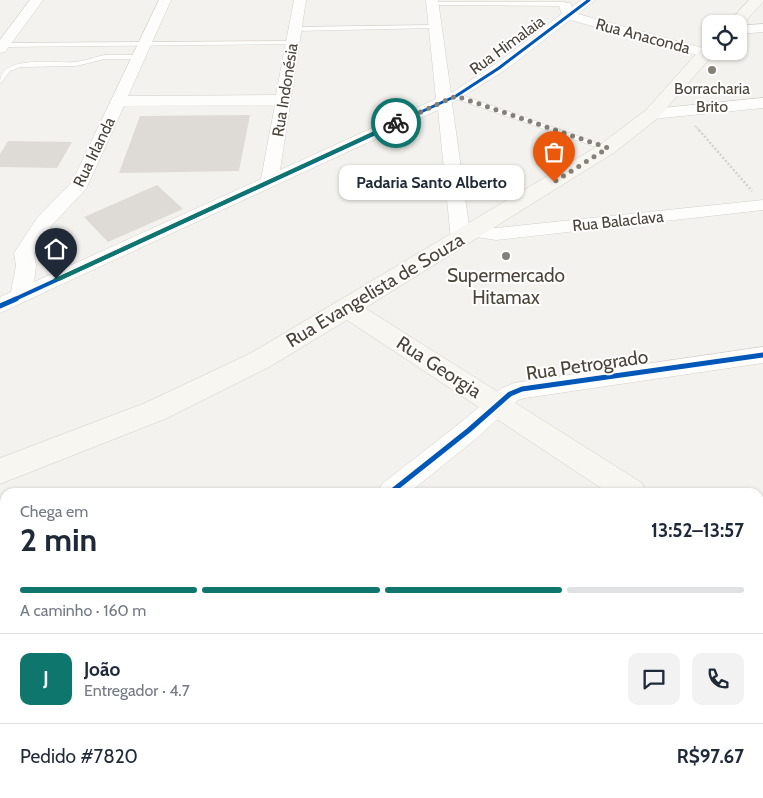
<!DOCTYPE html>
<html lang="pt">
<head>
<meta charset="utf-8">
<style>
	:root { --surface:#fff; --page:#f2f2f3; --text:#1f2937; --muted:#747a83; --line:#e0e1e3; --accent:#0f766e }
	body { margin:0; font-family:Cabin,sans-serif; background:var(--page); color:var(--text); height:100vh; display:flex; flex-direction:column; font-size:19px; white-space:nowrap }
	* { box-sizing:border-box; margin:0 }
	p { font-size:16px; color:var(--muted) }
	.icon { flex:none; width:28px; height:28px; fill:none; stroke:currentColor; stroke-width:2; stroke-linecap:round; stroke-linejoin:round }
	.map { position:relative; flex:1; overflow:hidden }
	.drawer { position:absolute; left:0px; top:488px; width:764px; height:311px; display:flex; flex-direction:column; background:var(--surface); border-radius:15px 15px 0 0; box-shadow:0 1px 4px #0004 }
	.drawer>* { flex:none }
	.controls { position:absolute; left:702px; top:15px; display:grid; gap:10px }
	.controls a { display:grid; place-items:center; width:45px; height:45px; border-radius:10px; background:var(--surface); box-shadow:0 1px 4px #0004; font-size:25px }
	.pin { position:absolute; display:grid; place-items:center; width:42px; height:42px; color:#fff; margin:-51px -21px; border-radius:50% 50% 50% 0; rotate:-45deg; box-shadow:0 0 5px #0007 }
	.pin .icon { rotate:45deg }
	.courier { position:absolute; display:grid; place-items:center; width:50px; height:50px; margin:-25px; border:4px solid #0f766e; border-radius:50%; background:#fff; color:#222; box-shadow:0 1px 6px #0007 }
	.bubble { position:absolute; height:35px; border-radius:10px; background:var(--surface); box-shadow:0 1px 4px #0004; font-size:16px; font-weight:700; line-height:35px; text-align:center }
	.head em { font-style:normal; font-weight:700 }
	.head div { display:flex; flex-direction:column-reverse }
	.head { display:flex; align-items:center; justify-content:space-between; height:85px; padding:0 20px }
	h1 { font-size:32px; font-weight:700; line-height:38px }
	.bar { display:grid; grid-template-columns:repeat(4,1fr); gap:8px 5px; align-content:center; height:60px; padding:0 20px }
	.bar i { height:6px; border-radius:4px; background:var(--line) }
	.bar .current { background:var(--accent) }
	.bar p { grid-column:span 4 }
	.line { display:flex; align-items:center; gap:12px; padding:0 20px; border-top:1px solid var(--line) }
	.line div { flex:1 }
	.round { display:grid; place-items:center; flex:none; width:52px; height:52px; border-radius:10px; background:var(--page) }
	.map>svg:first-child { display:block }
	.building { fill:#dedbd6 }
	.lines { fill:none; stroke-linecap:round; stroke-linejoin:round }
	.lane-casing { stroke:#d2d0cb; stroke-width:1 }
	.street-casing { stroke:#d2d0cb; stroke-width:1 }
	.secondary-casing { stroke:#d3cfc5; stroke-width:1 }
	.path-far1 { stroke:#d3d2cc; stroke-width:2; stroke-dasharray:1 1; stroke-linecap:butt }
	.path { stroke:#d3d2cc; stroke-width:2.5; stroke-dasharray:2 2; stroke-linecap:butt }
	.lane { fill:#fdfdfc; fill-rule:evenodd }
	.street { fill:#fdfdfc; fill-rule:evenodd }
	.secondary { fill:#f7f6f1; fill-rule:evenodd }
	.cycleway-far2-casing { stroke:#fff; stroke-width:5 }
	.cycleway-far1-casing { stroke:#fff; stroke-width:6 }
	.cycleway-casing { stroke:#fff; stroke-width:8 }
	.cycleway-far2 { stroke:#0057b8; stroke-width:3 }
	.cycleway-far1 { stroke:#0057b8; stroke-width:4 }
	.cycleway { stroke:#0057b8; stroke-width:5 }
	.route { fill:#0f766e }
	.done { stroke:#868178; stroke-width:5; stroke-dasharray:0 9 }
	.poi-dot { fill:#868178; stroke:#fff; stroke-width:2 }
	.labels { text-anchor:middle; dominant-baseline:central; stroke-width:4; stroke-linejoin:round; paint-order:stroke }
	.far-street-label { font-size:16px; fill:#4b4439; stroke:#fff }
	.far-poi-label { font-size:16px; fill:#4b4439; stroke:#fff }
	.poi-label { font-size:19px; fill:#4b4439; stroke:#fff }
	.street-label { font-size:19px; fill:#4b4439; stroke:#fff }
</style>
</head>
<body>
<div class="map">
<svg width="763" height="798" viewBox="0 0 763 798">
	<rect width="100%" height="100%" fill="#f4f2ee"/>
	<path class="building" d="M 250,115 L 239,171 L 119,173 L 140,116 Z
		M 8,141 L 72,142 L 57,168 L 0,167 L 0,154 Z
		M 157,185 L 183,209 L 108,242 L 84,217 Z"/>
	<g class="lines">
		<defs>
			<path id="lane" d="M 432,2 L 564,2 L 567,4 L 564,6 L 430,5 L 430,3 Z
				M 435,25 L 438,27 L 437,28 L 295,31 L 292,29 L 295,27 Z
				M 292,41 L 295,43 L 294,44 L 3,47 L 0,45 L 3,43 Z
				M 105,55 L 139,55 L 142,57 L 139,59 L 105,59 L 76,66 L 20,67 L 10,71 L 2,82 L 0,83 C 0,54 54,64 74,62 C 85,61 95,57 105,55 Z
				M 453,94 L 459,94 L 612,148 L 605,150 L 453,98 Z"/>
			<path id="street" d="M 30,0 L 43,0 L 5,52 L 0,53 L 0,40 Z
				M 159,0 L 171,0 L 128,96 L 276,95 L 294,0 L 306,0 L 280,170 L 436,99 L 426,0 L 438,0 L 451,93 L 494,65 L 562,14 L 559,6 L 560,3 L 570,3 L 572,7 L 581,0 L 595,0 L 578,14 L 710,50 L 712,53 L 705,57 L 570,20 L 504,71 L 452,103 L 469,226 L 496,228 L 763,200 L 763,210 L 496,240 L 470,236 L 468,243 L 461,245 L 454,243 L 451,239 L 438,110 L 0,313 L 0,297 L 11,292 L 16,266 L 14,253 L 37,218 L 72,182 ZM 275,105 L 261,179 L 34,282 L 36,266 L 34,253 L 51,226 L 86,189 L 124,106 Z
				M 763,24 L 763,32 L 739,34 L 739,26 Z
				M 763,98 L 763,108 L 652,119 L 646,117 L 644,114 L 646,111 L 652,109 Z
				M 763,347 L 763,363 L 525,398 L 518,400 L 478,437 L 410,492 L 378,492 L 382,484 L 460,423 L 502,388 L 514,383 Z
				M 763,626 L 763,658 L 759,659 L 759,628 Z
				M 5,684 L 5,716 L 0,718 L 0,686 Z
				M 478,794 L 518,794 L 517,798 L 477,798 Z"/>
			<path id="secondary" d="M 749,0 L 763,0 L 763,2 L 740,27 L 739,28 L 739,24 L 727,24 Z
				M 711,42 L 711,51 L 716,51 L 658,118 L 615,152 L 365,308 L 642,483 L 646,492 L 607,492 L 347,320 L 269,367 L 165,419 L 0,484 L 0,458 L 145,403 L 251,353 L 601,144 L 646,110 L 705,44 Z
				M 759,560 L 763,562 L 763,595 L 759,593 Z"/>
		</defs>
		<use href="#lane" class="lane-casing"/>
		<use href="#street" class="street-casing"/>
		<use href="#secondary" class="secondary-casing"/>
		<path class="path-far1" d="M 695,126 L 700,131"/>
		<path class="path" d="M 699,130 L 752,191"/>
		<use href="#lane" class="lane"/>
		<use href="#street" class="street"/>
		<use href="#secondary" class="secondary"/>
		<defs>
			<path id="cycleway-far2" d="M 379,131 L 456,96 L 499,68 L 589,0"/>
			<path id="cycleway-far1" d="M 13,300 L 382,130"/>
			<path id="cycleway" d="M 0,306 L 16,299
				M 391,492 L 469,430 L 510,394 L 522,389 L 763,355"/>
		</defs>
		<use href="#cycleway-far2" class="cycleway-far2-casing"/>
		<use href="#cycleway-far1" class="cycleway-far1-casing"/>
		<use href="#cycleway" class="cycleway-casing"/>
		<use href="#cycleway-far2" class="cycleway-far2"/>
		<use href="#cycleway-far1" class="cycleway-far1"/>
		<use href="#cycleway" class="cycleway"/>
	</g>
	<path class="route" d="M 396,121 L 398,124 L 59,281 L 53,279 Z"/>
	<g class="lines">
		<path class="done" d="M 396,123 L 456,96 L 608,148 L 554,182"/>
	</g>
	<g class="poi-dot">
		<circle cx="712" cy="70" r="5"/>
		<circle cx="506" cy="256" r="5"/>
	</g>
	<g class="labels">
		<g class="far-street-label">
			<text transform="translate(643 36) rotate(15)">Rua Anaconda</text>
			<text transform="translate(507 45) rotate(-36)">Rua Himalaia</text>
			<text transform="translate(285 90) rotate(-81)">Rua Indonésia</text>
			<text transform="translate(94 152) rotate(-64)">Rua Irlanda</text>
			<text transform="translate(618 221) rotate(-6)">Rua Balaclava</text>
		</g>
		<g class="far-poi-label">
			<text x="712" y="88">Borracharia<tspan x="712" dy="18">Brito</tspan></text>
		</g>
		<g class="poi-label">
			<text x="506" y="275">Supermercado<tspan x="506" dy="22">Hitamax</tspan></text>
		</g>
		<g class="street-label">
			<text transform="translate(375 290) rotate(-31)">Rua Evangelista de Souza</text>
			<text transform="translate(587 365) rotate(-8)">Rua Petrogrado</text>
			<text transform="translate(439 367) rotate(33)">Rua Georgia</text>
		</g>
	</g>
</svg>
<div class="controls">
<a><svg class="icon" aria-label="locate" viewBox="0 0 24 24"><circle cx="12" cy="12" r="6"/><path d="M12 2v4M12 18v4M2 12h4M18 12h4"/></svg></a>
</div>
<div class="pin" style="left:554px;top:182px;background:#ea580c"><svg class="icon" aria-label="bag" viewBox="0 0 24 24"><path d="M5 8h14l-1 12H6zM9 8a3 3 0 0 1 6 0"/></svg></div>
<div class="pin" style="left:56px;top:279px;background:#1f2937"><svg class="icon" aria-label="home" viewBox="0 0 24 24"><path d="M3 11l9-7 9 7M6 9v11h12V9"/></svg></div>
<div class="courier" style="left:396px;top:123px"><svg class="icon" aria-label="bike" viewBox="0 0 24 24"><circle cx="6" cy="16" r="4"/><circle cx="18" cy="16" r="4"/><path d="M6 16l4-8h5l3 8M10 8l3 8H6M13 5h3"/></svg></div>
<div class="bubble" style="left:339px;top:165px;width:185px">Padaria Santo Alberto</div>
<section class="drawer">
<div class="head"><div><h1>2 min</h1><p>Chega em</p></div><em>13:52–13:57</em></div>
<div class="bar"><i class="current"></i><i class="current"></i><i class="current"></i><i></i><p>A caminho · 160 m</p></div>
<div class="line" style="height:90px"><b class="round" style="background:var(--accent);color:#fff">J</b><div><b>João</b><p>Entregador · 4.7</p></div><a class="round"><svg class="icon" aria-label="chat" viewBox="0 0 24 24"><path d="M4 5h16v11H9l-5 4z"/></svg></a><a class="round"><svg class="icon" aria-label="phone" viewBox="0 0 24 24"><path d="M5 4h4l2 5-3 2q2 4 5 5l2-3 5 2v4C11 20 4 13 5 4z"/></svg></a></div>
<div class="line" style="height:65px"><div>Pedido #7820</div><b>R$97.67</b></div>
</section>
</div>
</body>
</html>
